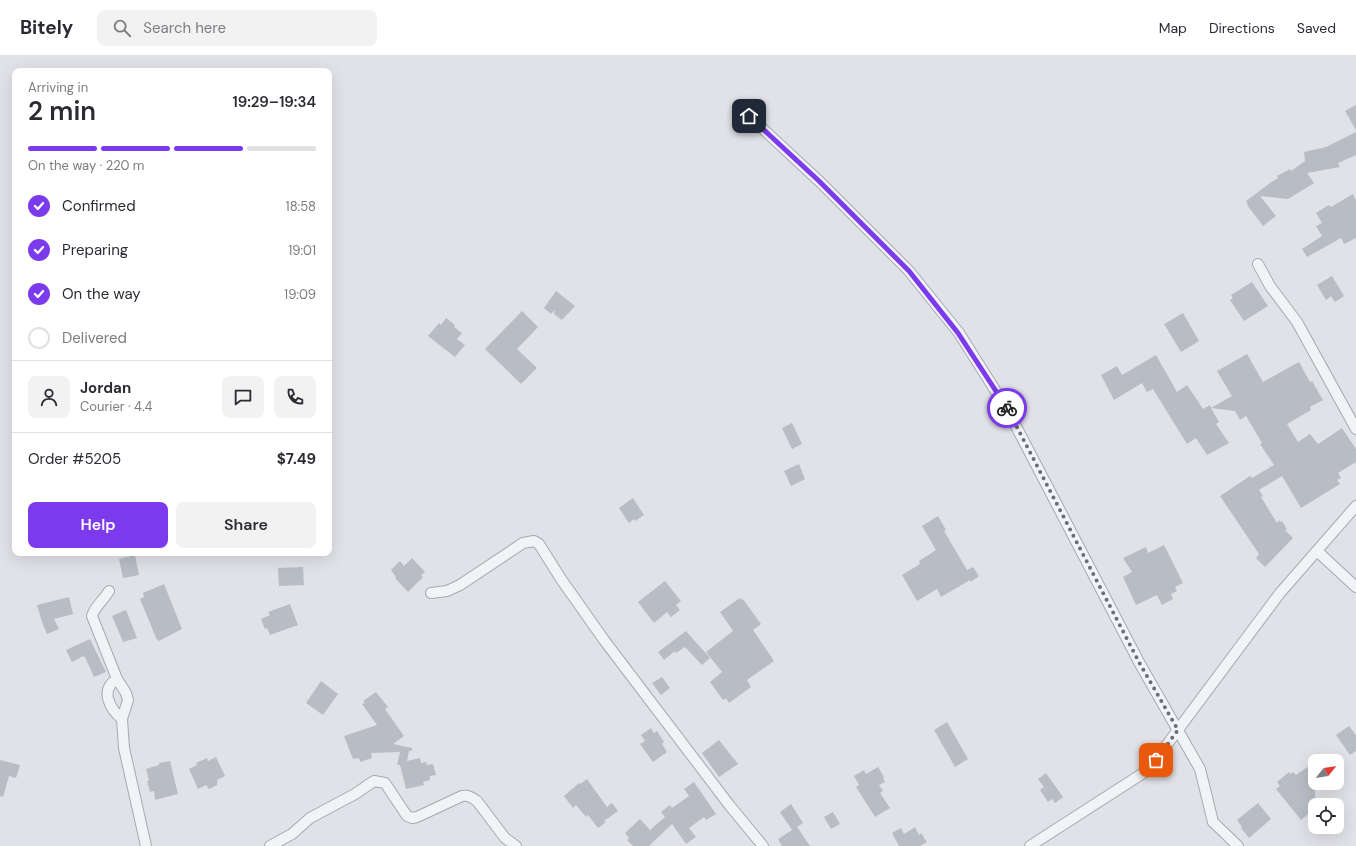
<!DOCTYPE html>
<html lang="en">
<head>
<meta charset="utf-8">
<style>
	:root { --surface:#fff; --page:#f2f2f3; --text:#2b2b33; --muted:#7c7c81; --line:#e1e1e2; --accent:#7c3aed }
	body { margin:0; font-family:"DM Sans",sans-serif; background:var(--page); color:var(--text); height:100vh; display:flex; flex-direction:column; font-size:15px; white-space:nowrap }
	* { box-sizing:border-box; margin:0 }
	p { font-size:13px; color:var(--muted) }
	.icon { flex:none; width:22px; height:22px; fill:none; stroke:currentColor; stroke-width:2; stroke-linecap:round; stroke-linejoin:round }
	.map { position:relative; flex:1; overflow:hidden }
	.side { position:absolute; left:12px; top:12px; width:320px; height:488px; display:flex; flex-direction:column; background:var(--surface); border-radius:8px; box-shadow:0 4px 16px #0002 }
	.side>* { flex:none }
	.needle { width:26px; rotate:60deg }
	.controls { position:absolute; left:1308px; top:698px; display:grid; gap:8px }
	.controls a { display:grid; place-items:center; width:36px; height:36px; border-radius:8px; background:var(--surface); box-shadow:0 4px 16px #0002; font-size:20px }
	.pin { position:absolute; display:grid; place-items:center; width:34px; height:34px; color:#fff; margin:-17px; border-radius:8px; box-shadow:0 2px 6px #0006 }
	.courier { position:absolute; display:grid; place-items:center; width:40px; height:40px; margin:-20px; border:3px solid #7c3aed; border-radius:50%; background:#fff; color:#222; box-shadow:0 1px 5px #0007 }
	.headline em { font-style:normal; font-weight:600 }
	.headline div { display:flex; flex-direction:column-reverse }
	.headline { display:flex; align-items:center; justify-content:space-between; height:68px; padding:0 16px }
	h1 { font-size:26px; font-weight:600; line-height:30px }
	.bar { display:grid; grid-template-columns:repeat(4,1fr); gap:6px 4px; align-content:center; height:48px; padding:0 16px }
	.bar i { height:5px; border-radius:3px; background:var(--line) }
	.bar .current { background:var(--accent) }
	.bar p { grid-column:span 4 }
	.line { display:flex; align-items:center; gap:10px; padding:0 16px; border-top:1px solid var(--line) }
	.line div { flex:1 }
	.round { display:grid; place-items:center; flex:none; width:42px; height:42px; border-radius:8px; background:var(--page) }
	ol { padding:0 16px; list-style:none }
	li { display:flex; align-items:center; gap:12px; height:44px }
	li p { margin-inline-start:auto }
	li .icon { padding:4px; border-radius:50%; background:var(--accent); color:#fff; stroke-width:4 }
	li:last-child { color:var(--muted) }
	li i { width:22px; height:22px; border:2px solid var(--line); border-radius:50% }
	.primary-button { display:flex; gap:8px; margin-top:auto; padding:8px 16px }
	.primary-button a { flex:1; height:46px; border-radius:8px; background:var(--accent); color:#fff; font-size:16px; font-weight:600; line-height:46px; text-align:center }
	.primary-button a+a { background:var(--page); color:var(--text) }
	header { display:flex; align-items:center; gap:24px; box-sizing:border-box; height:56px; padding:0 20px; background:var(--surface); border-bottom:1px solid var(--line) }
	header strong { font-size:19px }
	nav { display:flex; gap:22px; margin-inline-start:auto; font-size:14px }
	.search { width:280px; height:36px; background:var(--page); display:flex; align-items:center; gap:10px; box-sizing:border-box; padding:0 14px; border-radius:8px; color:var(--muted); font-size:15px }
	.map>svg:first-child { display:block }
	.building { fill:#b8bcc4 }
	.lines { fill:none; stroke-linecap:round; stroke-linejoin:round }
	.minor-casing { stroke:#a6a9b1; stroke-width:12 }
	.minor { stroke:#f2f3f6; stroke-width:10 }
	.done { stroke:#6a6e78; stroke-width:4; stroke-dasharray:0 7.2 }
	.route { stroke:#7c3aed; stroke-width:5 }
</style>
</head>
<body>
<header>
<strong>Bitely</strong>
<div class="search"><svg class="icon" aria-label="search" viewBox="0 0 24 24"><circle cx="10" cy="10" r="6"/><path d="M15 15l6 6"/></svg>Search here</div>
<nav><a>Map</a><a>Directions</a><a>Saved</a></nav>
</header>
<div class="map">
<svg width="1356" height="790" viewBox="0 0 1356 790">
	<rect width="100%" height="100%" fill="#e0e2e7"/>
	<path class="building" d="M 1356,49 L 1356,74 L 1345,55 Z
		M 1356,76 L 1356,99 L 1338,107 L 1340,111 L 1307,117 L 1314,127 L 1288,143 L 1260,140 L 1276,160 L 1263,170 L 1247,149 L 1248,148 L 1246,145 L 1270,127 L 1278,122 L 1277,120 L 1290,113 L 1291,115 L 1305,105 L 1304,96 L 1326,91 Z
		M 1353,138 L 1356,144 L 1356,182 L 1344,188 L 1341,182 L 1307,201 L 1302,193 L 1322,180 L 1316,170 L 1322,167 L 1316,157 L 1327,150 L 1329,149 L 1331,151 Z
		M 1332,220 L 1344,240 L 1335,246 L 1331,240 L 1326,244 L 1317,229 Z
		M 1252,226 L 1268,250 L 1244,265 L 1230,244 L 1233,242 L 1231,239 Z
		M 556,235 L 575,250 L 562,264 L 554,258 L 555,254 L 551,258 L 544,252 Z
		M 522,255 L 538,271 L 517,293 L 537,312 L 521,328 L 485,293 Z
		M 1183,257 L 1199,285 L 1181,296 L 1164,268 Z
		M 446,262 L 455,269 L 454,271 L 462,277 L 457,283 L 465,289 L 455,301 L 428,280 L 439,267 L 441,269 Z
		M 1247,298 L 1263,326 L 1299,306 L 1310,326 L 1312,325 L 1323,344 L 1310,351 L 1311,354 L 1287,368 L 1298,386 L 1310,378 L 1318,388 L 1342,372 L 1356,393 L 1356,406 L 1338,417 L 1341,422 L 1337,424 L 1340,428 L 1301,452 L 1282,420 L 1259,434 L 1263,440 L 1261,441 L 1277,467 L 1279,464 L 1280,466 L 1282,465 L 1287,473 L 1285,474 L 1293,482 L 1265,511 L 1256,502 L 1259,498 L 1220,440 L 1250,420 L 1252,422 L 1274,409 L 1260,388 L 1262,387 L 1246,360 L 1240,364 L 1235,355 L 1211,352 L 1219,366 L 1216,368 L 1229,387 L 1207,399 L 1196,382 L 1187,388 L 1153,333 L 1147,336 L 1142,327 L 1114,344 L 1101,319 L 1117,310 L 1122,319 L 1156,299 L 1177,336 L 1187,329 L 1203,353 L 1210,349 L 1211,352 L 1232,340 L 1217,315 Z
		M 792,367 L 802,388 L 792,393 L 782,372 Z
		M 799,408 L 805,423 L 791,430 L 784,415 Z
		M 633,442 L 644,459 L 635,465 L 634,463 L 629,467 L 619,452 Z
		M 938,460 L 946,474 L 944,475 L 967,514 L 973,511 L 979,520 L 971,526 L 970,524 L 941,541 L 937,533 L 917,545 L 902,519 L 920,508 L 919,505 L 936,494 L 922,470 Z
		M 1164,489 L 1183,527 L 1175,531 L 1177,535 L 1171,538 L 1173,543 L 1162,549 L 1157,539 L 1136,549 L 1123,521 L 1132,516 L 1123,502 L 1146,491 L 1148,497 Z
		M 135,499 L 139,519 L 123,522 L 119,503 Z
		M 412,502 L 425,516 L 421,519 L 423,521 L 408,536 L 395,522 L 396,521 L 391,514 L 400,505 L 404,510 Z
		M 303,511 L 304,529 L 279,530 L 278,512 Z
		M 665,525 L 681,545 L 676,549 L 680,554 L 671,561 L 667,556 L 654,567 L 638,546 Z
		M 164,528 L 182,573 L 159,585 L 158,583 L 157,584 L 140,543 L 144,541 L 143,537 Z
		M 69,541 L 73,558 L 54,563 L 59,573 L 47,578 L 42,566 L 37,549 Z
		M 740,542 L 742,544 L 743,543 L 761,568 L 753,574 L 774,605 L 747,624 L 751,631 L 729,647 L 726,642 L 723,644 L 710,626 L 722,616 L 706,596 L 733,575 L 720,556 Z
		M 290,548 L 298,569 L 270,579 L 267,572 L 265,573 L 261,563 L 270,559 L 268,556 Z
		M 126,554 L 137,582 L 123,586 L 112,560 Z
		M 686,575 L 710,602 L 702,609 L 685,591 L 676,597 L 675,595 L 664,604 L 658,596 Z
		M 90,583 L 106,616 L 94,621 L 85,601 L 84,601 L 83,600 L 72,606 L 66,594 Z
		M 662,621 L 670,632 L 661,639 L 652,627 Z
		M 321,625 L 338,638 L 323,659 L 306,647 Z
		M 376,636 L 388,651 L 385,653 L 404,680 L 393,688 L 412,692 L 412,695 L 409,695 L 407,705 L 420,702 L 421,707 L 426,706 L 427,709 L 433,708 L 436,719 L 430,720 L 430,724 L 423,726 L 424,729 L 406,733 L 400,709 L 397,709 L 400,696 L 371,697 L 372,702 L 360,706 L 359,702 L 353,703 L 344,680 L 377,669 L 362,648 L 365,647 L 363,645 Z
		M 947,666 L 968,703 L 955,711 L 934,674 Z
		M 1349,670 L 1356,679 L 1356,695 L 1350,699 L 1336,679 Z
		M 651,672 L 654,677 L 657,675 L 664,686 L 662,688 L 667,696 L 653,706 L 640,688 L 645,685 L 641,679 Z
		M 719,684 L 738,708 L 719,721 L 702,697 Z
		M 216,701 L 225,720 L 217,724 L 218,727 L 217,727 L 217,729 L 209,733 L 206,729 L 198,733 L 189,713 L 197,709 L 196,707 L 207,702 L 208,705 Z
		M 0,704 L 20,709 L 16,722 L 9,720 L 3,741 L 0,740 Z
		M 170,705 L 178,738 L 155,744 L 154,735 L 150,736 L 147,725 L 149,725 L 146,713 L 159,709 L 159,707 Z
		M 1315,706 L 1315,741 L 1322,749 L 1315,749 L 1315,752 L 1301,764 L 1276,733 L 1280,730 L 1277,726 L 1289,716 L 1291,718 L 1293,716 L 1296,719 Z
		M 878,711 L 884,721 L 883,722 L 885,726 L 879,729 L 883,735 L 880,737 L 890,752 L 875,761 L 856,731 L 859,729 L 854,720 L 864,714 L 866,718 Z
		M 1046,717 L 1063,741 L 1055,747 L 1052,743 L 1048,746 L 1040,734 L 1044,731 L 1038,723 Z
		M 587,723 L 607,751 L 612,747 L 618,755 L 604,765 L 606,766 L 598,772 L 588,759 L 586,761 L 576,749 L 573,752 L 564,740 L 579,727 L 580,728 Z
		M 694,726 L 716,758 L 706,764 L 704,761 L 689,772 L 696,781 L 686,788 L 672,768 L 649,790 L 633,790 L 627,784 L 629,782 L 625,777 L 640,763 L 650,774 L 665,761 L 661,756 L 670,749 L 672,752 L 689,740 L 684,733 Z
		M 1258,747 L 1271,763 L 1249,782 L 1241,772 L 1242,771 L 1237,764 Z
		M 791,748 L 803,767 L 797,771 L 810,790 L 782,790 L 778,783 L 792,774 L 780,756 Z
		M 833,756 L 840,768 L 831,773 L 824,761 Z
		M 915,771 L 919,779 L 921,777 L 927,786 L 920,790 L 899,790 L 892,777 L 901,772 L 904,778 Z"/>
	<g class="lines">
		<defs>
			<path id="minor" d="M 749,60 L 819,125 L 909,215 L 959,277 L 1007,353 L 1140,608 L 1200,713 L 1213,766 L 1238,790
				M 1258,208 L 1270,230 L 1297,266 L 1356,373
				M 1317,495 L 1356,531
				M 109,535 C 103,545 95,550 92,560 L 117,623 L 126,637 L 128,644 L 122,663 L 124,692 L 146,790
				M 431,537 L 447,535 L 460,529 L 523,487 L 534,485 L 539,488 L 561,523 L 604,584 L 730,750 L 763,790
				M 117,623 C 99,634 110,653 122,663
				M 270,790 L 292,778 L 310,762 L 355,738 L 374,725 L 385,727 L 407,760 L 412,762 L 417,761 L 462,740 C 468,739 471,741 477,745 L 505,782 L 516,790
				M 1030,790 L 1148,714 L 1280,537 L 1356,450"/>
		</defs>
		<use href="#minor" class="minor-casing"/>
		<use href="#minor" class="minor"/>
	</g>
	<g class="lines">
		<path class="done" d="M 1007,352 L 1140,608 L 1178,674 L 1156,704"/>
		<path class="route" d="M 749,60 L 819,125 L 909,215 L 958,277 L 1007,352"/>
	</g>
</svg>
<div class="controls">
<a><svg class="needle" viewBox="-14 -14 28 28"><path d="M0-13l5 13h-10z" fill="#e53935"/><path d="M0 13l5-13h-10z" fill="#7c7c81"/></svg></a>
<a><svg class="icon" aria-label="locate" viewBox="0 0 24 24"><circle cx="12" cy="12" r="6"/><path d="M12 2v4M12 18v4M2 12h4M18 12h4"/></svg></a>
</div>
<div class="pin" style="left:1156px;top:704px;background:#ea580c"><svg class="icon" aria-label="bag" viewBox="0 0 24 24"><path d="M5 8h14l-1 12H6zM9 8a3 3 0 0 1 6 0"/></svg></div>
<div class="pin" style="left:749px;top:60px;background:#1f2937"><svg class="icon" aria-label="home" viewBox="0 0 24 24"><path d="M3 11l9-7 9 7M6 9v11h12V9"/></svg></div>
<div class="courier" style="left:1007px;top:352px"><svg class="icon" aria-label="bike" viewBox="0 0 24 24"><circle cx="6" cy="16" r="4"/><circle cx="18" cy="16" r="4"/><path d="M6 16l4-8h5l3 8M10 8l3 8H6M13 5h3"/></svg></div>
<section class="side">
<div class="headline"><div><h1>2 min</h1><p>Arriving in</p></div><em>19:29–19:34</em></div>
<div class="bar"><i class="current"></i><i class="current"></i><i class="current"></i><i></i><p>On the way · 220 m</p></div>
<ol>
<li><svg class="icon" aria-label="check" viewBox="0 0 24 24"><path d="M5 12l5 5 9-10"/></svg>Confirmed<p>18:58</p></li>
<li><svg class="icon" aria-label="check" viewBox="0 0 24 24"><path d="M5 12l5 5 9-10"/></svg>Preparing<p>19:01</p></li>
<li><svg class="icon" aria-label="check" viewBox="0 0 24 24"><path d="M5 12l5 5 9-10"/></svg>On the way<p>19:09</p></li>
<li><i></i>Delivered</li>
</ol>
<div class="line" style="height:72px"><a class="round"><svg class="icon" aria-label="person" viewBox="0 0 24 24"><circle cx="12" cy="8" r="4"/><path d="M4 21q1-7 8-7t8 7"/></svg></a><div><b>Jordan</b><p>Courier · 4.4</p></div><a class="round"><svg class="icon" aria-label="chat" viewBox="0 0 24 24"><path d="M4 5h16v11H9l-5 4z"/></svg></a><a class="round"><svg class="icon" aria-label="phone" viewBox="0 0 24 24"><path d="M5 4h4l2 5-3 2q2 4 5 5l2-3 5 2v4C11 20 4 13 5 4z"/></svg></a></div>
<div class="line" style="height:52px"><div>Order #5205</div><b>$7.49</b></div>
<div class="primary-button"><a>Help</a><a>Share</a></div>
</section>
</div>
</body>
</html>
